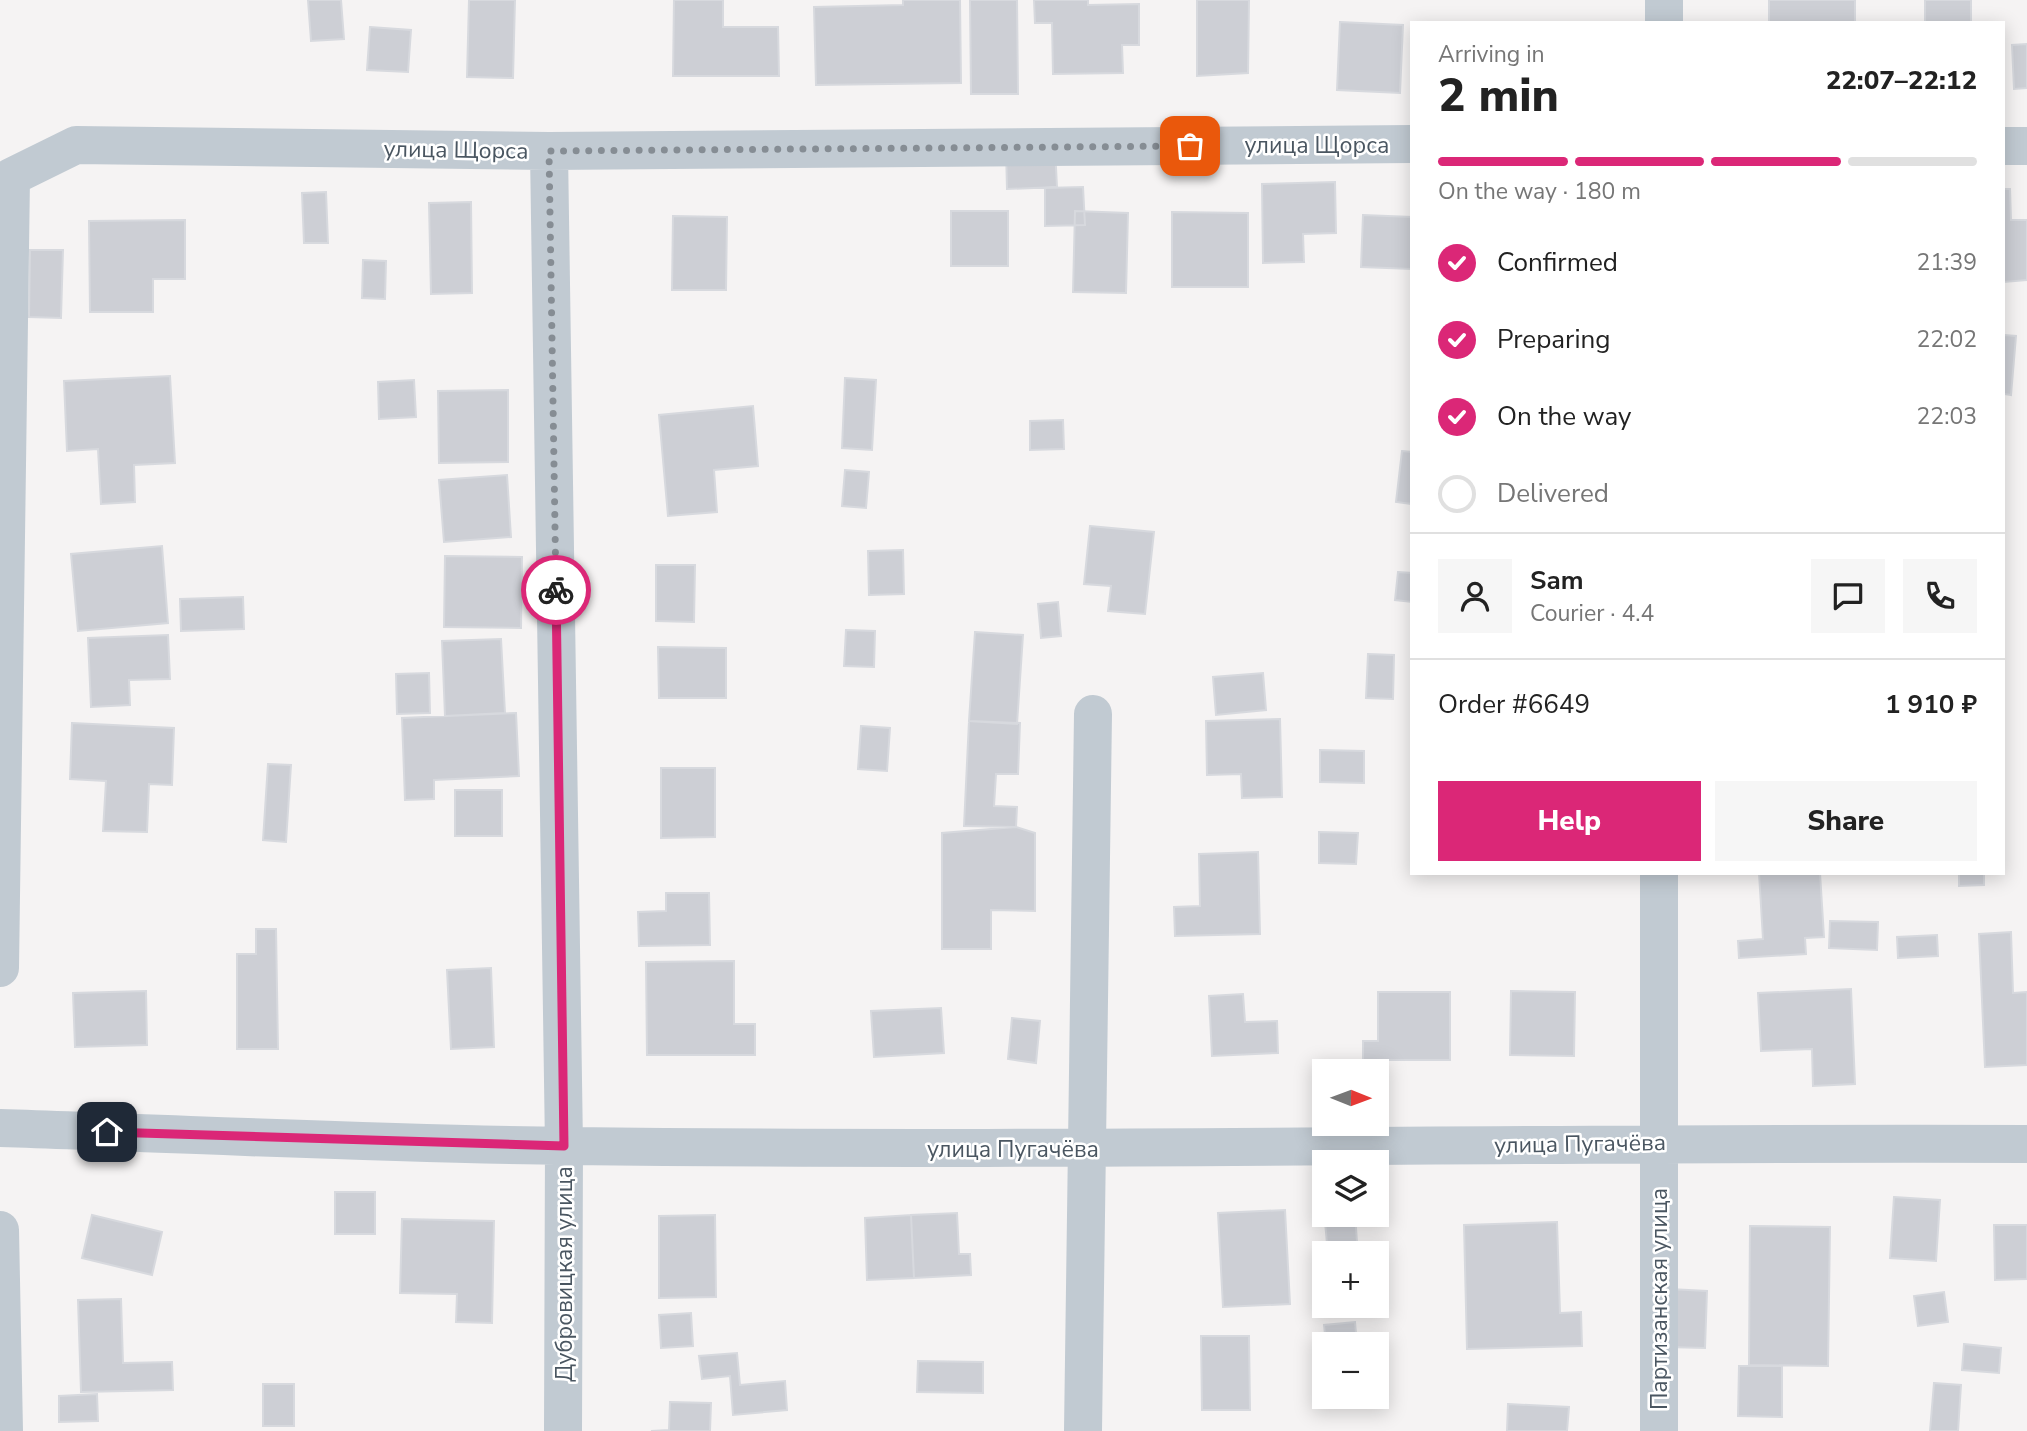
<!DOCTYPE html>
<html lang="en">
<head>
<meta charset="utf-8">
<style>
	:root { --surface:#fff; --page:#f6f6f6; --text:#222; --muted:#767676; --line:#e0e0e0; --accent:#db2777 }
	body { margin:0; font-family:"Nunito Sans",sans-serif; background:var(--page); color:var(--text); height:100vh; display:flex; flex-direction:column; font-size:26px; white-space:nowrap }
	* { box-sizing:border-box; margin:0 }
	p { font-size:23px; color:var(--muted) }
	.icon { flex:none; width:38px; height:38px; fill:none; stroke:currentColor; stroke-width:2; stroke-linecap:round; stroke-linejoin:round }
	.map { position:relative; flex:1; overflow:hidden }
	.details { position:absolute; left:1410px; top:21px; width:595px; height:854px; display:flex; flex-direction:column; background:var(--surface); border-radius:0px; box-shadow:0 4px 18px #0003 }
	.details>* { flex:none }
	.needle { width:46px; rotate:91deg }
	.fabs { position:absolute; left:1312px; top:1059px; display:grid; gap:14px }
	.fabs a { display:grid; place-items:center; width:77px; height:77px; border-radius:0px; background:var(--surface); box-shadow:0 4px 18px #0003; font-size:35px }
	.pin { position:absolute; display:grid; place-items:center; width:60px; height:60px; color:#fff; margin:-30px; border-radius:14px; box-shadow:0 4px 10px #0006 }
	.courier { position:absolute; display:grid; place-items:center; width:70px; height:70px; margin:-35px; border:5px solid #db2777; border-radius:50%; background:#fff; color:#222; box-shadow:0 2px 9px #0007 }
	.overview em { font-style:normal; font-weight:800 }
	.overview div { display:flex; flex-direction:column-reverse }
	.overview { display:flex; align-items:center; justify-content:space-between; height:119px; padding:0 28px }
	h1 { font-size:46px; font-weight:800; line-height:52px }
	.bar { display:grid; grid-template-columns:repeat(4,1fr); gap:10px 7px; align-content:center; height:84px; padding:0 28px }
	.bar i { height:9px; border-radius:5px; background:var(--line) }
	.bar .current { background:var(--accent) }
	.bar p { grid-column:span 4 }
	.line { display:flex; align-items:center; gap:18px; padding:0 28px; border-top:2px solid var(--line) }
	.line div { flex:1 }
	.round { display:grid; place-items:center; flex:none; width:74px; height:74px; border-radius:0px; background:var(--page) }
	ol { padding:0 28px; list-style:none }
	li { display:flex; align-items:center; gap:21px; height:77px }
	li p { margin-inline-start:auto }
	li .icon { padding:7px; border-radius:50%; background:var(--accent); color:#fff; stroke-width:4 }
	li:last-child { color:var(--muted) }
	li i { width:38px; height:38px; border:4px solid var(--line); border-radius:50% }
	.cta { display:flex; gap:14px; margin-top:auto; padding:14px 28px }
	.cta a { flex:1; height:80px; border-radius:0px; background:var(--accent); color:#fff; font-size:28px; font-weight:800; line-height:80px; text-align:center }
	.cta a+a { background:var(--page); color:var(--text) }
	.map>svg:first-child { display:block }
	.building { fill:#cdcfd5; stroke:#d7d9de; stroke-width:2 }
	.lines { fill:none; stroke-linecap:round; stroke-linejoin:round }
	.minor { stroke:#c1cad2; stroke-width:38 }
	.done { stroke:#868d94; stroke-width:7; stroke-dasharray:0 12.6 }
	.route { stroke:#db2777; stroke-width:9 }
	.labels { text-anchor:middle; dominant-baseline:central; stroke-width:5; stroke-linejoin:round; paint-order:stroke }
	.street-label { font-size:23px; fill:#4a5661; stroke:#fff }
</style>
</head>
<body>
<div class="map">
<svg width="2027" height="1431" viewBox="0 0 2027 1431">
	<rect width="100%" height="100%" fill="#f5f3f3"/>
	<path class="building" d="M 308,0 L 341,0 L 344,39 L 311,41 Z
		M 469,0 L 515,0 L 513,78 L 467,77 Z
		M 674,0 L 723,0 L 723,27 L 778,27 L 779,76 L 673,76 Z
		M 903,0 L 960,0 L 961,83 L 816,85 L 814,7 L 903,5 Z
		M 970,0 L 1017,0 L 1018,94 L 971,94 Z
		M 1034,0 L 1088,0 L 1088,5 L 1139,4 L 1139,45 L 1122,45 L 1123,73 L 1053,74 L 1052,23 L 1035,23 Z
		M 1197,0 L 1249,0 L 1248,73 L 1197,76 Z
		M 1769,0 L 1855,0 L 1855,23 L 1769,23 Z
		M 1925,0 L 1971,0 L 1971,23 L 1925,23 Z
		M 1340,22 L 1403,25 L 1400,93 L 1337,90 Z
		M 370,27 L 411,30 L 408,72 L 367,70 Z
		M 2027,44 L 2027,88 L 2014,89 L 2012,45 Z
		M 1055,148 L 1057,187 L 1007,189 L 1006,150 Z
		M 1335,182 L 1336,233 L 1303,234 L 1304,262 L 1263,263 L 1262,184 Z
		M 1083,187 L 1085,225 L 1045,226 L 1045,188 Z
		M 2004,189 L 2010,189 L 2011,220 L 2027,220 L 2027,280 L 2004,282 Z
		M 326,192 L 328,243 L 304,243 L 302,193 Z
		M 471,202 L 472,293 L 431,294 L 429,203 Z
		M 951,211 L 1008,211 L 1008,266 L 951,266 Z
		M 1075,211 L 1128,213 L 1126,293 L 1073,292 Z
		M 1172,212 L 1248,213 L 1248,287 L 1172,287 Z
		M 1363,215 L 1412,217 L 1412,269 L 1361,267 Z
		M 673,216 L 727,217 L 726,290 L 672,290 Z
		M 185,220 L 185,279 L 153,279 L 153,312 L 90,312 L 89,221 Z
		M 30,250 L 63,250 L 61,318 L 29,317 Z
		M 363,260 L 386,261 L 385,299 L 362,298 Z
		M 2004,335 L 2016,336 L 2011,395 L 2004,394 Z
		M 170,376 L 175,463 L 134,465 L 135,502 L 101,504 L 98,449 L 67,451 L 64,381 Z
		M 845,378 L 876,380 L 872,450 L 842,448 Z
		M 414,380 L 416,417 L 379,419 L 378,382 Z
		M 508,390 L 508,462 L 439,463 L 438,391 Z
		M 753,406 L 758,466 L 714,470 L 717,512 L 668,516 L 659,415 Z
		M 1063,420 L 1064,449 L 1030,450 L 1030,421 Z
		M 1402,451 L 1412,452 L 1412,504 L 1396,502 Z
		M 845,470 L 869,472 L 866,508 L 842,506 Z
		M 507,475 L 511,537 L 444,542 L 439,480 Z
		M 1090,526 L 1154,532 L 1145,614 L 1108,611 L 1111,586 L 1084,584 Z
		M 162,546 L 168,623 L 78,631 L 71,554 Z
		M 903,550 L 904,594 L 869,595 L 868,551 Z
		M 445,556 L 522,557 L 521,628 L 444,627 Z
		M 656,565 L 695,565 L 694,622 L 656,621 Z
		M 1398,572 L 1412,573 L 1412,602 L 1395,600 Z
		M 243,597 L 244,629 L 181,631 L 180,599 Z
		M 1058,602 L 1061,636 L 1041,638 L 1038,604 Z
		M 846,630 L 875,631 L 874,667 L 844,666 Z
		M 975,632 L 1023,635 L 1017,724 L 969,721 Z
		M 168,635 L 170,679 L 129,680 L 130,705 L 91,707 L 88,638 Z
		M 501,639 L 505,713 L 445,716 L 442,641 Z
		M 658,647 L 726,648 L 726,698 L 659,698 Z
		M 1368,654 L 1394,655 L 1393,699 L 1366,698 Z
		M 429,673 L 430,713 L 397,714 L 396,674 Z
		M 1263,673 L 1266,710 L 1216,715 L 1213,677 Z
		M 516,713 L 519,776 L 434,780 L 434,799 L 405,800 L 402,718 Z
		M 1280,719 L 1282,797 L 1242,798 L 1241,774 L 1207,775 L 1206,721 Z
		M 969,721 L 1020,723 L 1018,774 L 996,774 L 994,806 L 1017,807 L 1016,827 L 964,826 Z
		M 72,723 L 174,728 L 172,785 L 149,784 L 147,832 L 103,831 L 106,781 L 70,779 Z
		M 861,726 L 890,728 L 887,771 L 858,769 Z
		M 1320,750 L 1364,751 L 1364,783 L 1320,782 Z
		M 268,764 L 291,765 L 286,842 L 263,840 Z
		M 661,768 L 715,768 L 715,837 L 661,838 Z
		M 455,790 L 502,790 L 502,836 L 455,836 Z
		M 1016,827 L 1035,833 L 1035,911 L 991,910 L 991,949 L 942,949 L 942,833 Z
		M 1319,832 L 1358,833 L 1356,864 L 1319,863 Z
		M 1258,852 L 1260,934 L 1175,936 L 1174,907 L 1200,906 L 1199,854 Z
		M 1759,873 L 1820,873 L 1824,937 L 1805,938 L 1806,954 L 1739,958 L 1738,941 L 1763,939 Z
		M 1959,873 L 1984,873 L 1984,885 L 1959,886 Z
		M 666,893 L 709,893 L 710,945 L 639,946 L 638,912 L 666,911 Z
		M 1830,921 L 1878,922 L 1877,950 L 1829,948 Z
		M 256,929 L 276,929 L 278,1049 L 237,1049 L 237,954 L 256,954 Z
		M 2011,932 L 2013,993 L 2027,992 L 2027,1065 L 1985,1067 L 1979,934 Z
		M 1937,935 L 1938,956 L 1898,958 L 1897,937 Z
		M 734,961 L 734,1024 L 755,1024 L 755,1055 L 647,1055 L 646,962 Z
		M 491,968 L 494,1047 L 451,1049 L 447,970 Z
		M 1851,989 L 1855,1084 L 1813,1086 L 1812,1049 L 1761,1051 L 1758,993 Z
		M 146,991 L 147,1045 L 75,1047 L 73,993 Z
		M 1511,991 L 1575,992 L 1574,1056 L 1510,1055 Z
		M 1378,992 L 1450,992 L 1450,1060 L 1388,1060 L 1388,1080 L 1377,1080 L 1377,1071 L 1363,1071 L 1363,1041 L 1378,1041 Z
		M 1243,994 L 1245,1022 L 1277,1021 L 1278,1053 L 1212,1056 L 1209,996 Z
		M 941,1008 L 944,1053 L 874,1057 L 871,1011 Z
		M 1012,1018 L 1040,1021 L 1036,1063 L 1008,1059 Z
		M 335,1192 L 375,1192 L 375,1234 L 335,1234 Z
		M 1894,1197 L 1940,1200 L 1936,1261 L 1890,1258 Z
		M 1323,1198 L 1325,1214 L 1355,1214 L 1357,1242 L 1327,1244 Z
		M 1285,1210 L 1290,1304 L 1223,1307 L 1218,1213 Z
		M 957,1213 L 959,1254 L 970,1254 L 971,1275 L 914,1278 L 911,1215 Z
		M 92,1215 L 162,1232 L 152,1275 L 82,1258 Z
		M 715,1215 L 716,1297 L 659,1298 L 659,1216 Z
		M 911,1215 L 914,1278 L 867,1280 L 865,1218 Z
		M 402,1219 L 494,1221 L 492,1323 L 456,1322 L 457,1294 L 400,1293 Z
		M 1557,1222 L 1560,1313 L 1581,1312 L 1582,1346 L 1467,1349 L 1464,1225 Z
		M 1994,1225 L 2027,1225 L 2027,1279 L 1995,1280 Z
		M 1750,1226 L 1830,1227 L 1828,1366 L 1749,1365 Z
		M 1669,1289 L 1707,1291 L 1705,1348 L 1667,1347 Z
		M 1944,1292 L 1948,1322 L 1918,1326 L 1914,1296 Z
		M 121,1299 L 123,1363 L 172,1362 L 173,1390 L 81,1392 L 78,1300 Z
		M 691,1313 L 693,1346 L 661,1348 L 659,1315 Z
		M 1355,1322 L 1357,1344 L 1326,1344 L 1324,1325 Z
		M 1201,1336 L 1249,1336 L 1250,1410 L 1202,1410 Z
		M 1964,1344 L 2001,1348 L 1999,1373 L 1962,1370 Z
		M 737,1353 L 740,1385 L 785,1381 L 787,1410 L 733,1415 L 730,1376 L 702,1379 L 699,1356 Z
		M 918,1361 L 983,1362 L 983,1393 L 917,1392 Z
		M 1739,1366 L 1782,1366 L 1782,1417 L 1738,1416 Z
		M 1934,1383 L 1961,1385 L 1958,1431 L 1930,1431 Z
		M 263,1384 L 294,1384 L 294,1426 L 263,1426 Z
		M 97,1394 L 98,1421 L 59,1422 L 59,1396 Z
		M 670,1402 L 711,1403 L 710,1431 L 651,1431 L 669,1430 Z
		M 1508,1404 L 1569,1407 L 1567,1431 L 1507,1431 Z"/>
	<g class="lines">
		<path class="minor" d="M 1664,23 L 1664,0
			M 2004,146 L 2027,146
			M 549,151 L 564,1146 L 563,1431
			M 0,968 L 11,177 L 76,145 L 549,151 L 1412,144
			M 0,1128 C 190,1134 380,1144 570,1146 C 1056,1152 1541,1142 2027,1144
			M 0,1230 L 4,1431
			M 1083,1431 L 1093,714
			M 1659,1431 L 1659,873"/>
	</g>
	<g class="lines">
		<path class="done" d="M 556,590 L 549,151 L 1190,146"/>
		<path class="route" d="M 107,1132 L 564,1146 L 556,590"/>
	</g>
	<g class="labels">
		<g class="street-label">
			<text x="1317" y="145">улица Щорса</text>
			<text transform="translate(456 150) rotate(1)">улица Щорса</text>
			<text transform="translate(1580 1144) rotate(-1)">улица Пугачёва</text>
			<text x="1013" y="1149">улица Пугачёва</text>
			<text transform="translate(564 1274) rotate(-90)">Дубровицкая улица</text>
			<text transform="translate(1659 1299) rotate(-90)">Партизанская улица</text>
		</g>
	</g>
</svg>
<div class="fabs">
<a><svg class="needle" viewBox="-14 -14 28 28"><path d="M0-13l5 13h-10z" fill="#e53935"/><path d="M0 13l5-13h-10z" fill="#767676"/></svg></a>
<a><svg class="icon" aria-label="layers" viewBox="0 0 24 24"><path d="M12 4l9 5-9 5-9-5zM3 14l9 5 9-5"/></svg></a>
<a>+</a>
<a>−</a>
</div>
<div class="pin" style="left:1190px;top:146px;background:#ea580c"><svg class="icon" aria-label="bag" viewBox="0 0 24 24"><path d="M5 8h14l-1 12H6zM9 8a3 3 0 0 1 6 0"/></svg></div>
<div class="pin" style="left:107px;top:1132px;background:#1f2937"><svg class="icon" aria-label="home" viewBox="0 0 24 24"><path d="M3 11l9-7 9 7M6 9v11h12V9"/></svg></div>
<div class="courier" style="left:556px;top:590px"><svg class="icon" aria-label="bike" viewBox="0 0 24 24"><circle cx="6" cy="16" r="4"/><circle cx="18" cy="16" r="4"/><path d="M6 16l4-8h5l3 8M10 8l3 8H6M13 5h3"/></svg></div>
<section class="details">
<div class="overview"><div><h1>2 min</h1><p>Arriving in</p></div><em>22:07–22:12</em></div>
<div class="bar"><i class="current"></i><i class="current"></i><i class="current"></i><i></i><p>On the way · 180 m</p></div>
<ol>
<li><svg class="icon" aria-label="check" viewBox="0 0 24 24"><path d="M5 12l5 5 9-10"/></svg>Confirmed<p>21:39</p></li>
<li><svg class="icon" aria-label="check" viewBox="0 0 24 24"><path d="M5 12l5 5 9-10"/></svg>Preparing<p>22:02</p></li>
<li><svg class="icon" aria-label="check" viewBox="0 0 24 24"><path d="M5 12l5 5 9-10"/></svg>On the way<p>22:03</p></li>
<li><i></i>Delivered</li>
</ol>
<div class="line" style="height:126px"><a class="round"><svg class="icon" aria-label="person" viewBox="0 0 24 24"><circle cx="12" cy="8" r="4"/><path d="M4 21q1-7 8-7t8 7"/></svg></a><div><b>Sam</b><p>Courier · 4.4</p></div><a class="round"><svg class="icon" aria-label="chat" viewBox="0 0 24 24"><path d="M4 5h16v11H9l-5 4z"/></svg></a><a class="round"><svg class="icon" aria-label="phone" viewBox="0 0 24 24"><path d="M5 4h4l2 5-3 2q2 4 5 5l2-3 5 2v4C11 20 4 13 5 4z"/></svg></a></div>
<div class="line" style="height:91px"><div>Order #6649</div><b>1 910 ₽</b></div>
<div class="cta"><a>Help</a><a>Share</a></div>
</section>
</div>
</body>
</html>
